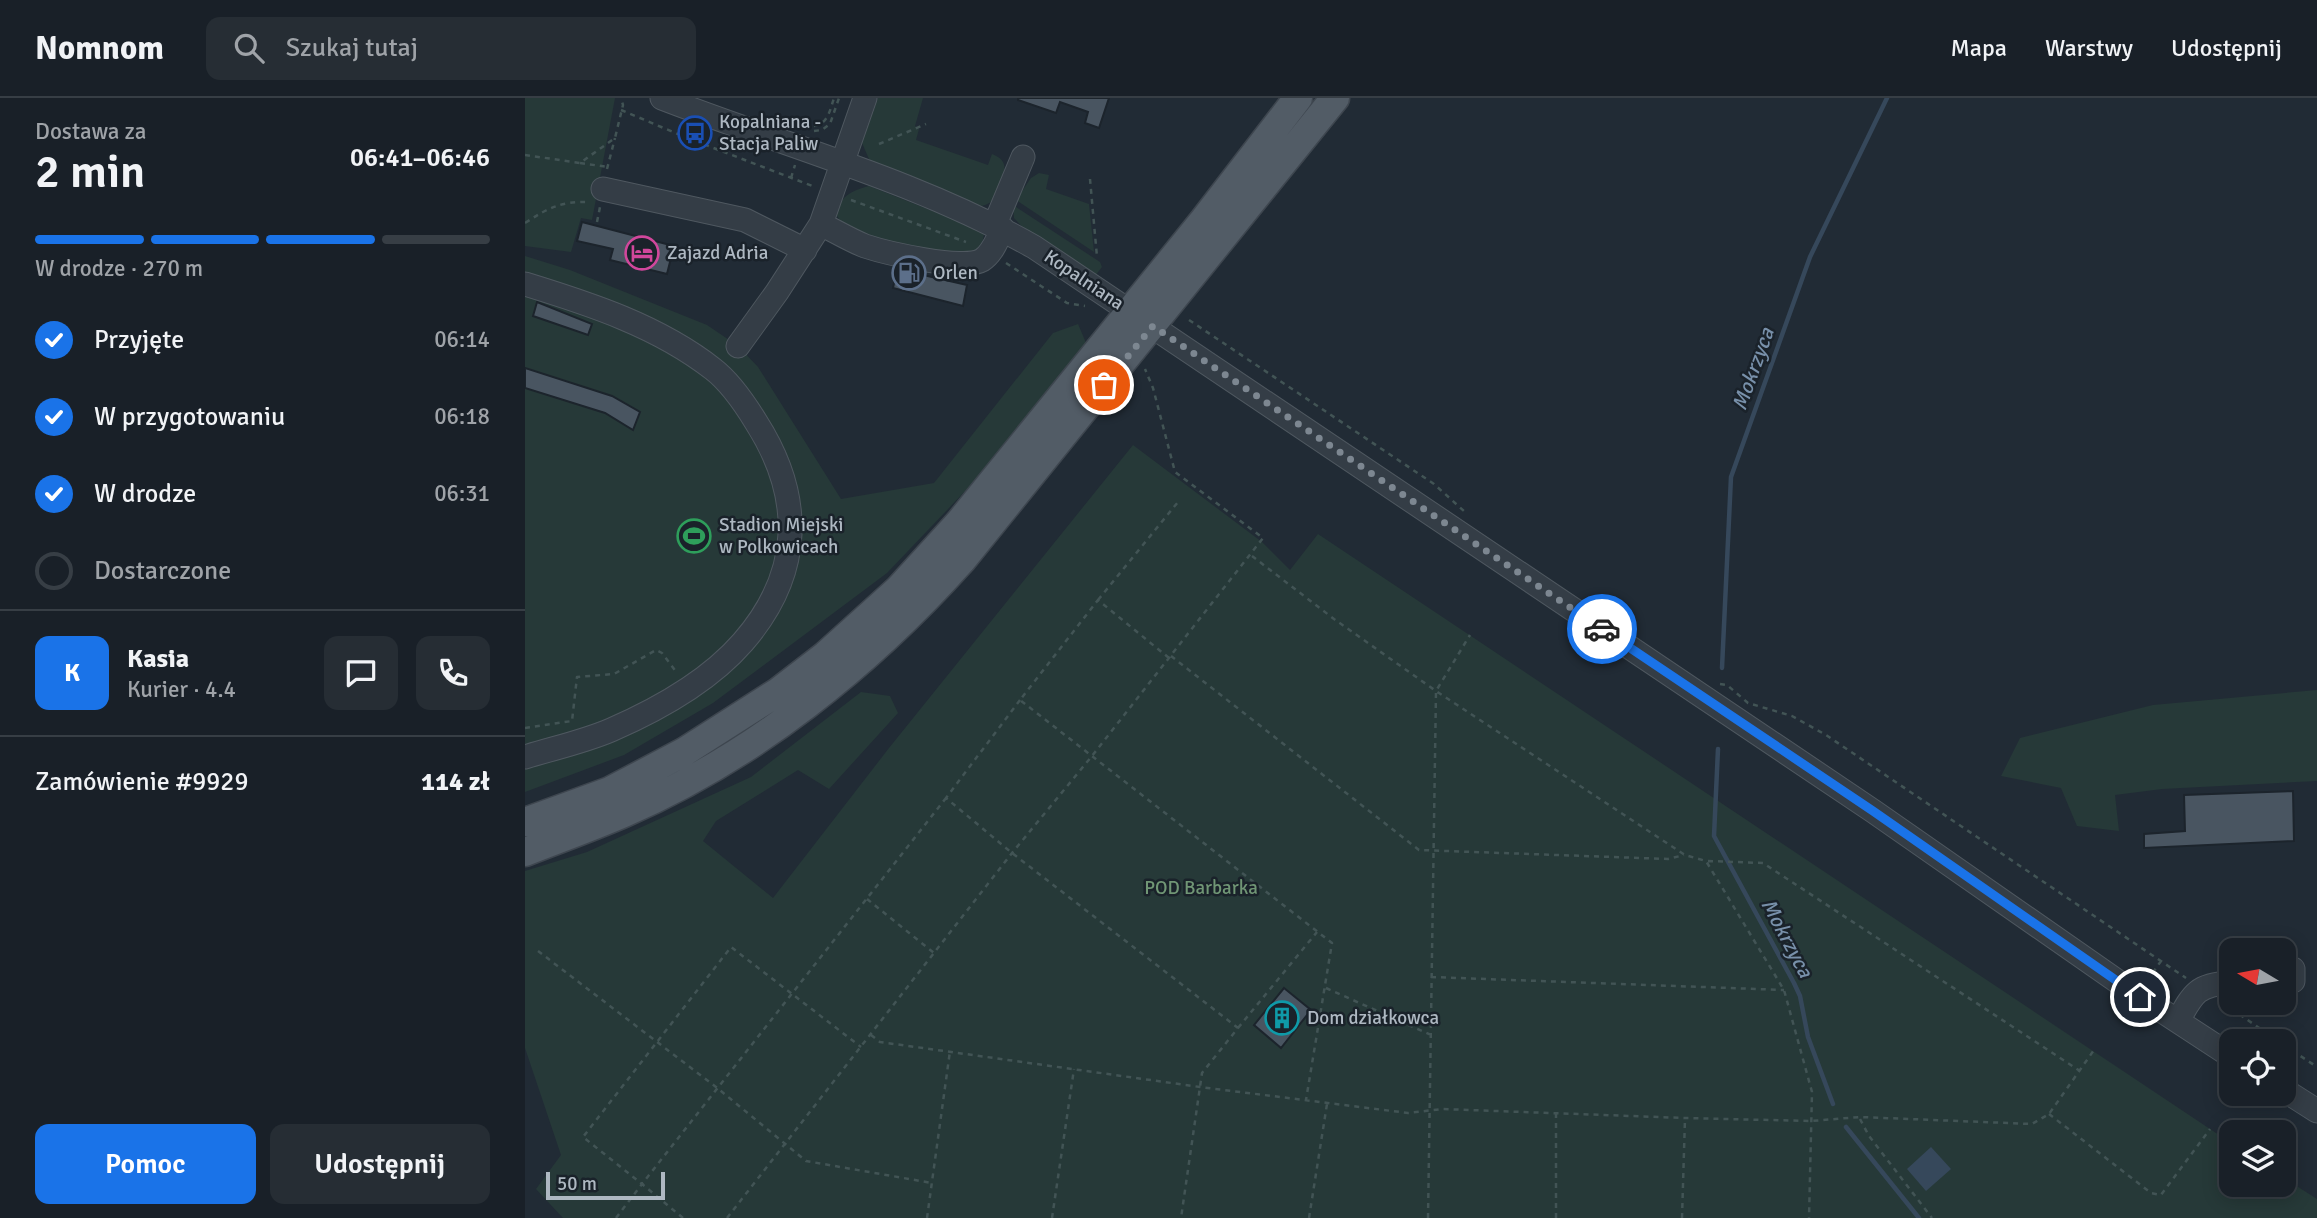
<!DOCTYPE html>
<html lang="pl">
<head>
<meta charset="utf-8">
<style>
	:root { --surface:#192028; --page:#262d34; --text:#f1f3f6; --muted:#9fa3a8; --line:#373e45; --accent:#1a73e8 }
	body { margin:0; font-family:Signika,sans-serif; background:var(--page); color:var(--text); height:100vh; display:flex; flex-direction:column; font-size:26px; white-space:nowrap }
	* { box-sizing:border-box; margin:0 }
	p { font-size:23px; color:var(--muted) }
	.icon { flex:none; width:38px; height:38px; fill:none; stroke:currentColor; stroke-width:2; stroke-linecap:round; stroke-linejoin:round }
	.map { position:relative; flex:1; overflow:hidden }
	.details { display:flex; flex-direction:column; background:var(--surface); width:525px }
	.details>* { flex:none }
	.needle { width:46px; rotate:280deg }
	.tools { position:absolute; left:1694px; top:840px; display:grid; gap:14px }
	.tools a { display:grid; place-items:center; width:77px; height:77px; border-radius:14px; background:var(--surface); box-shadow:0 4px 18px #0003,0 0 0 2px var(--line); font-size:35px }
	.scale { position:absolute; left:21px; bottom:18px; width:119px; box-sizing:border-box; padding-left:7px; border:4px solid #aeb8c2; border-top:0; font-size:19px; line-height:24px; white-space:nowrap; color:#aeb8c2; -webkit-text-stroke:5px #1a222a; paint-order:stroke }
	.pin { position:absolute; display:grid; place-items:center; width:60px; height:60px; color:#fff; margin:-30px; border:4px solid #fff; border-radius:50%; box-shadow:0 2px 7px #0007 }
	.courier { position:absolute; display:grid; place-items:center; width:70px; height:70px; margin:-35px; border:5px solid #1a73e8; border-radius:50%; background:#fff; color:#222; box-shadow:0 2px 9px #0007 }
	.headline em { font-style:normal; font-weight:600 }
	.headline div { display:flex; flex-direction:column-reverse }
	.headline { display:flex; align-items:center; justify-content:space-between; height:119px; padding:0 35px }
	h1 { font-size:46px; font-weight:600; line-height:52px }
	.bar { display:grid; grid-template-columns:repeat(4,1fr); gap:10px 7px; align-content:center; height:84px; padding:0 35px }
	.bar i { height:9px; border-radius:5px; background:var(--line) }
	.bar .selected { background:var(--accent) }
	.bar p { grid-column:span 4 }
	.line { display:flex; align-items:center; gap:18px; padding:0 35px; border-top:2px solid var(--line) }
	.line div { flex:1 }
	.round { display:grid; place-items:center; flex:none; width:74px; height:74px; border-radius:14px; background:var(--page) }
	ol { padding:0 35px; list-style:none }
	li { display:flex; align-items:center; gap:21px; height:77px }
	li p { margin-inline-start:auto }
	li .icon { padding:7px; border-radius:50%; background:var(--accent); color:#fff; stroke-width:4 }
	li:last-child { color:var(--muted) }
	li i { width:38px; height:38px; border:4px solid var(--line); border-radius:50% }
	.button { display:flex; gap:14px; margin-top:auto; padding:14px 35px }
	.button a { flex:1; height:80px; border-radius:14px; background:var(--accent); color:#fff; font-size:28px; font-weight:600; line-height:80px; text-align:center }
	.button a+a { background:var(--page); color:var(--text) }
	header { display:flex; align-items:center; gap:42px; box-sizing:border-box; height:98px; padding:0 35px; background:var(--surface); border-bottom:2px solid var(--line) }
	header strong { font-size:33px }
	nav { display:flex; gap:38px; margin-inline-start:auto; font-size:24px }
	.search { width:490px; height:63px; background:var(--page); display:flex; align-items:center; gap:18px; box-sizing:border-box; padding:0 24px; border-radius:14px; color:var(--muted); font-size:26px }
	main { display:flex; flex:1; min-height:0 }
	.map>svg:first-child { display:block }
	.green { fill:#263938 }
	.water { fill:#36485b }
	.lines { fill:none; stroke-linecap:round; stroke-linejoin:round }
	.stream { stroke:#36485b; stroke-width:4.5 }
	.building { fill:#495561; stroke:#1c242c; stroke-width:2 }
	.minor-casing { stroke:#4f5860; stroke-width:25 }
	.major-casing { stroke:#3e464f; stroke-width:31 }
	.path { stroke:#425455; stroke-width:2.5; stroke-dasharray:5 5; stroke-linecap:butt }
	.minor { stroke:#343d46; stroke-width:23 }
	.major { stroke:#525c66; stroke-width:28 }
	.done { stroke:#7d8791; stroke-width:7; stroke-dasharray:0 12.6 }
	.route { stroke:#1a73e8; stroke-width:9 }
	.labels { text-anchor:middle; dominant-baseline:central; stroke-width:5; stroke-linejoin:round; paint-order:stroke }
	.poi-label { font-size:19px; fill:#aeb8c2; stroke:#1a222a; text-anchor:start }
	.street-label { font-size:19px; fill:#aeb8c2; stroke:#1a222a }
	.park-label { font-size:19px; fill:#709675; stroke:#1a222a }
	.water-label { font-size:21px; font-style:italic; fill:#7890aa; stroke:#1a222a }
</style>
</head>
<body>
<header>
<strong>Nomnom</strong>
<div class="search"><svg class="icon" aria-label="search" viewBox="0 0 24 24"><circle cx="10" cy="10" r="6"/><path d="M15 15l6 6"/></svg>Szukaj tutaj</div>
<nav><a>Mapa</a><a>Warstwy</a><a>Udostępnij</a></nav>
</header>
<main>
<section class="details">
<div class="headline"><div><h1>2 min</h1><p>Dostawa za</p></div><em>06:41–06:46</em></div>
<div class="bar"><i class="selected"></i><i class="selected"></i><i class="selected"></i><i></i><p>W drodze · 270 m</p></div>
<ol>
<li><svg class="icon" aria-label="check" viewBox="0 0 24 24"><path d="M5 12l5 5 9-10"/></svg>Przyjęte<p>06:14</p></li>
<li><svg class="icon" aria-label="check" viewBox="0 0 24 24"><path d="M5 12l5 5 9-10"/></svg>W przygotowaniu<p>06:18</p></li>
<li><svg class="icon" aria-label="check" viewBox="0 0 24 24"><path d="M5 12l5 5 9-10"/></svg>W drodze<p>06:31</p></li>
<li><i></i>Dostarczone</li>
</ol>
<div class="line" style="height:126px"><b class="round" style="background:var(--accent);color:#fff">K</b><div><b>Kasia</b><p>Kurier · 4.4</p></div><a class="round"><svg class="icon" aria-label="chat" viewBox="0 0 24 24"><path d="M4 5h16v11H9l-5 4z"/></svg></a><a class="round"><svg class="icon" aria-label="phone" viewBox="0 0 24 24"><path d="M5 4h4l2 5-3 2q2 4 5 5l2-3 5 2v4C11 20 4 13 5 4z"/></svg></a></div>
<div class="line" style="height:91px"><div>Zamówienie #9929</div><b>114 zł</b></div>
<div class="button"><a>Pomoc</a><a>Udostępnij</a></div>
</section>
<div class="map">
<svg width="1792" height="1120" viewBox="0 0 1792 1120">
	<rect width="100%" height="100%" fill="#212b35"/>
	<path class="green" d="M 0,0 L 90,0 L 67,122 L 56,120 L 46,154 L 0,148 Z
		M 353,0 L 398,0 L 390,28 L 394,31 L 391,42 L 463,67 L 467,56 C 483,62 481,72 476,86 C 474,91 472,98 468,102 C 464,106 458,108 452,109 L 353,70 L 344,61 L 337,45 Z
		M 514,75 L 524,77 L 521,91 L 564,106 L 569,154 L 491,102 L 506,80 Z
		M 344,88 L 456,132 L 459,136 C 458,145 454,154 445,157 C 428,162 334,138 319,126 C 316,124 314,121 312,118 C 312,99 328,92 344,88 Z
		M 488,107 L 575,164 L 577,169 L 570,178 L 503,135 L 489,120 Z
		M 0,158 L 45,172 L 182,227 L 213,248 L 233,269 L 316,401 L 409,385 L 528,235 L 553,226 L 561,245 L 444,389 L 362,475 L 188,605 L 99,657 L 0,694 Z
		M 608,347 L 737,444 L 765,472 L 793,436 L 1706,1045 L 1706,1087 L 1759,1087 L 1759,1080 L 1792,1101 L 1792,1120 L 38,1120 L 11,1091 L 36,1057 L 0,950 L 0,773 L 62,754 L 226,679 L 336,594 L 365,598 L 373,615 L 304,691 L 273,672 L 191,723 L 178,743 L 248,800 L 364,650 Z
		M 1792,592 L 1792,683 L 1637,691 L 1590,697 L 1594,733 L 1552,728 L 1536,690 L 1476,678 L 1495,640 L 1628,607 Z"/>
	<path class="water" d="M 1406,1049 L 1426,1071 L 1401,1093 L 1382,1071 Z"/>
	<g class="lines">
		<path class="stream" d="M 1197,570 L 1206,379 L 1285,159 L 1362,0
			M 1193,651 L 1189,738 L 1269,885 L 1275,898 L 1283,939 L 1308,1006
			M 1321,1029 L 1394,1120"/>
	</g>
	<path class="building" d="M 493,0 L 584,0 L 574,30 L 560,25 L 563,14 L 535,4 L 531,15 L 493,2 Z
		M 57,124 L 149,148 L 142,176 L 85,162 L 88,151 L 52,143 Z
		M 372,171 L 442,187 L 438,208 L 368,190 Z
		M 12,204 L 67,226 L 63,237 L 8,218 Z
		M 0,270 L 87,298 L 115,314 L 108,332 L 80,315 L 0,290 Z
		M 1768,693 L 1769,743 L 1619,750 L 1619,736 L 1660,733 L 1659,697 Z
		M 759,890 L 786,912 L 756,950 L 729,927 Z"/>
	<g class="lines">
		<defs>
			<path id="minor" d="M 137,0 C 261,48 393,83 509,149 L 1348,713 L 1602,890 L 1706,958
				M 78,91 L 220,122 L 280,152
				M 296,126 C 310,133 325,142 340,148 C 361,155 439,173 457,162 C 468,155 472,141 478,131
				M 470,126 L 498,59
				M 0,186 C 65,206 133,228 188,271 C 205,284 220,306 231,324 C 279,399 278,475 218,544 C 185,582 132,612 86,632 C 58,644 29,650 0,659
				M 213,248 L 252,194 L 296,126 L 340,0
				M 1759,883 L 1768,883 L 1768,871
				M 1653,923 C 1668,895 1673,886 1706,885
				M 1759,992 L 1792,1013"/>
			<path id="major" d="M 0,724 L 85,693 L 159,654 L 253,594 L 301,557 L 374,491 L 434,425 L 679,122 L 773,0
				M 0,754 C 33,741 67,729 99,715 C 228,659 343,567 437,462 L 810,0"/>
		</defs>
		<use href="#minor" class="minor-casing"/>
		<use href="#major" class="major-casing"/>
		<path class="path" d="M 96,12 L 160,39 L 290,89
			M 289,28 C 303,26 305,12 309,0
			M 289,33 L 297,32 L 305,26 L 314,0
			M 354,46 L 401,26
			M 0,57 L 55,65 L 90,40 L 98,7 L 96,0
			M 55,65 L 83,69
			M 82,71 L 90,40
			M 266,80 L 270,67
			M 565,81 L 572,159
			M 326,102 L 441,144
			M 72,124 L 75,109
			M 0,125 C 23,110 36,103 65,104
			M 481,165 L 542,205 L 560,208
			M 664,222 L 909,386 L 940,414
			M 727,458 L 809,521 L 911,593 L 1160,757 L 1181,763 L 1259,892 L 1287,994 L 1284,1120
			M 573,502 L 653,404
			M 646,558 L 894,752 L 1143,761 L 1159,757
			M 644,560 L 573,502 L 495,602 L 807,845 L 781,1002
			M 1195,586 L 1202,587 L 1223,605 L 1267,618 L 1301,637 L 1661,880
			M 495,602 L 421,700 L 487,755 L 713,930 L 677,975 L 656,1120
			M 0,630 L 47,623 L 52,579 L 89,576 L 131,552 L 137,555 L 152,575
			M 1183,763 L 1238,765 L 1555,973
			M 342,801 L 409,855
			M 13,853 L 191,989 L 281,1063 L 407,1085
			M 906,879 L 1259,892
			M 1622,883 L 1636,863
			M 801,890 L 906,937
			M 1698,905 L 1753,943
			M 713,930 L 792,834
			M 346,937 L 355,944 L 675,989 L 883,1015 L 917,1011 L 1160,1020 L 1286,1023 L 1335,1019 L 1507,1026 L 1524,1016 L 1569,952
			M 1759,947 L 1792,969
			M 1524,1016 L 1626,1095 L 1636,1097 L 1685,1031
			M 1335,1021 L 1344,1038 L 1407,1120
			M 91,1120 L 117,1086 L 58,1039 L 206,849 L 336,949
			M 158,1120 L 117,1086 L 421,700
			M 202,1120 L 487,755 L 567,658 L 738,440 L 650,374 L 628,290 L 620,271
			M 402,1120 L 425,953
			M 527,1120 L 549,971
			M 784,1120 L 802,1006
			M 903,1120 L 911,593 L 945,537
			M 1031,1120 L 1031,1014
			M 1157,1120 L 1160,1020"/>
		<use href="#minor" class="minor"/>
		<use href="#major" class="major"/>
	</g>
	<g class="lines">
		<path class="done" d="M 579,287 L 628,228 L 1077,531"/>
		<path class="route" d="M 1077,531 L 1348,713 L 1615,899"/>
	</g>
	<defs>
		<symbol id="bus-ring" viewBox="-11 -11 22 22"><circle r="9.5" fill="#1a222a" stroke="#1a4fb4" stroke-width="1.5"/><path d="M-5-6H5V4H4V6H2V4H-2V6H-4V4H-5ZM-3.5-4V0h7V-4ZM-3.5 1.2v1.5H-2V1.2ZM2 1.2v1.5H3.5V1.2Z" fill="#1a4fb4"/></symbol>
		<symbol id="hotel-ring" viewBox="-11 -11 22 22"><circle r="9.5" fill="#1a222a" stroke="#d1479c" stroke-width="1.5"/><path d="M-6-4.5h1.5V1H6V5H4.5V3h-9V5H-6ZM-4 0a1.8 1.8 0 1 1 3.6 0ZM.5 0V-2.5h3Q6-2.5 6 0Z" fill="#d1479c"/></symbol>
		<symbol id="fuel-ring" viewBox="-11 -11 22 22"><circle r="9.5" fill="#1a222a" stroke="#5c6f8a" stroke-width="1.5"/><path d="M-5.5-6h7V0h2V4h1.3V-2.5L3-4.5l.8-.8L6-3V5H2.5V1h-1V6h-7ZM-4.2-4.7v3.2H.2V-4.7Z" fill="#5c6f8a"/></symbol>
		<symbol id="stadium-ring" viewBox="-11 -11 22 22"><circle r="9.5" fill="#1a222a" stroke="#2e9e5b" stroke-width="1.5"/><path d="M0-5a6.5 5 0 1 0 0 10a6.5 5 0 1 0 0-10ZM-3.5-1.8h7v3.6h-7Z" fill="#2e9e5b"/></symbol>
		<symbol id="building-ring" viewBox="-11 -11 22 22"><circle r="9.5" fill="#1a222a" stroke="#0f9aa8" stroke-width="1.5"/><path d="M-4-6H4V6H1V3H-1V6H-4ZM-2.5-4.3h1.7v1.8h-1.7ZM.8-4.3h1.7v1.8H.8ZM-2.5-1h1.7V.8h-1.7ZM.8-1h1.7V.8H.8Z" fill="#0f9aa8"/></symbol>
	</defs>
	<g fill-rule="evenodd">
		<use href="#bus-ring" x="151" y="16" width="38" height="38"/>
		<use href="#hotel-ring" x="98" y="136" width="38" height="38"/>
		<use href="#fuel-ring" x="365" y="156" width="38" height="38"/>
		<use href="#stadium-ring" x="150" y="419" width="38" height="38"/>
		<use href="#building-ring" x="738" y="901" width="38" height="38"/>
	</g>
	<g class="labels">
		<g class="poi-label">
			<text x="194" y="24">Kopalniana -<tspan x="194" dy="22">Stacja Paliw</tspan></text>
			<text x="142" y="155">Zajazd Adria</text>
			<text x="408" y="175">Orlen</text>
			<text x="194" y="427">Stadion Miejski<tspan x="194" dy="22">w Polkowicach</tspan></text>
			<text x="782" y="920">Dom działkowca</text>
		</g>
		<g class="street-label">
			<text transform="translate(559 182) rotate(34)">Kopalniana</text>
		</g>
		<g class="park-label">
			<text x="676" y="790">POD Barbarka</text>
		</g>
		<g class="water-label">
			<text transform="translate(1228 271) rotate(-70)">Mokrzyca</text>
			<text transform="translate(1262 840) rotate(62)">Mokrzyca</text>
		</g>
	</g>
</svg>
<div class="tools">
<a><svg class="needle" viewBox="-14 -14 28 28"><path d="M0-13l5 13h-10z" fill="#e53935"/><path d="M0 13l5-13h-10z" fill="#9fa3a8"/></svg></a>
<a><svg class="icon" aria-label="locate" viewBox="0 0 24 24"><circle cx="12" cy="12" r="6"/><path d="M12 2v4M12 18v4M2 12h4M18 12h4"/></svg></a>
<a><svg class="icon" aria-label="layers" viewBox="0 0 24 24"><path d="M12 4l9 5-9 5-9-5zM3 14l9 5 9-5"/></svg></a>
</div>
<div class="scale">50 m</div>
<div class="pin" style="left:579px;top:287px;background:#ea580c"><svg class="icon" aria-label="bag" viewBox="0 0 24 24"><path d="M5 8h14l-1 12H6zM9 8a3 3 0 0 1 6 0"/></svg></div>
<div class="pin" style="left:1615px;top:899px;background:#1f2937"><svg class="icon" aria-label="home" viewBox="0 0 24 24"><path d="M3 11l9-7 9 7M6 9v11h12V9"/></svg></div>
<div class="courier" style="left:1077px;top:531px"><svg class="icon" aria-label="car" viewBox="0 0 24 24"><path d="M5 17H2v-5l4-1 3-4h7l3 4 3 1v5h-3M9 17h6M6 11h13"/><circle cx="7" cy="17" r="2"/><circle cx="17" cy="17" r="2"/></svg></div>
</div>
</main>
</body>
</html>
